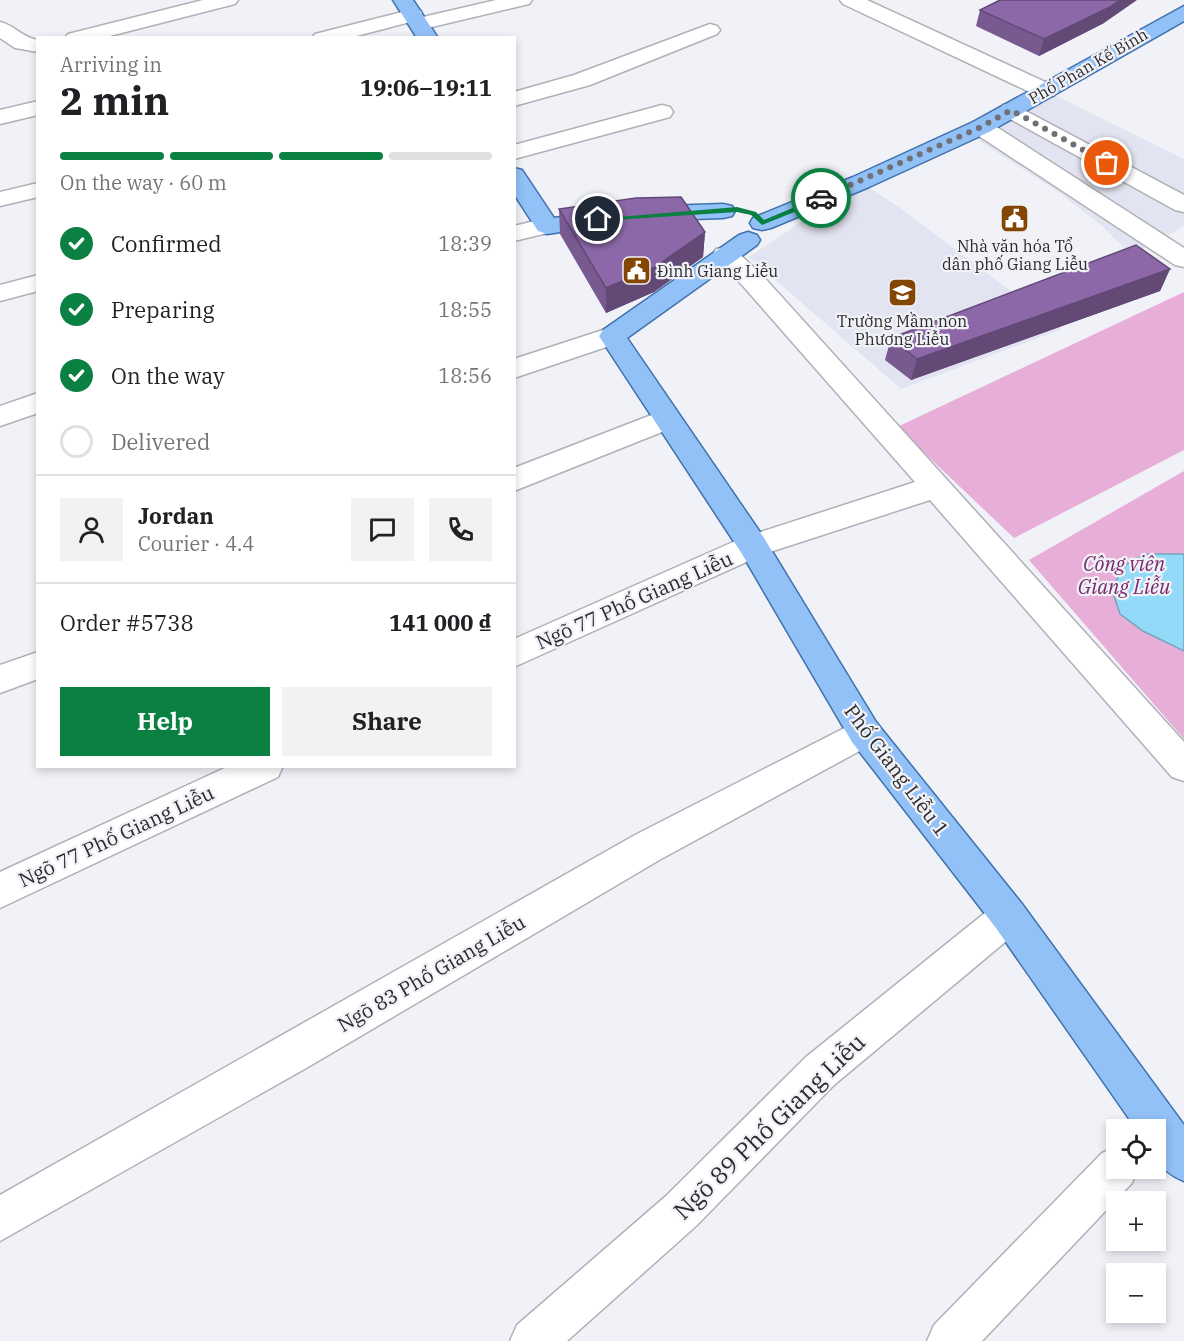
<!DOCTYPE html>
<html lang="en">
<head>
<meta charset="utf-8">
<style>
	:root { --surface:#fff; --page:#f2f2f2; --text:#202124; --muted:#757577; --line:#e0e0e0; --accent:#0b8043 }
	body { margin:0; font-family:"IBM Plex Serif",serif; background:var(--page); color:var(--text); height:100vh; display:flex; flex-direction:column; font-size:22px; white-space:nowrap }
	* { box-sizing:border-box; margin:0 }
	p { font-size:20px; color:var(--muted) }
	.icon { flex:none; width:33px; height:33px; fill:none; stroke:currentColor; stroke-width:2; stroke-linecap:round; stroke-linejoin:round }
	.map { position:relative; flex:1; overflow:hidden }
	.panel { position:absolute; left:36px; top:36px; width:480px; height:732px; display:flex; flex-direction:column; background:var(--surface); border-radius:0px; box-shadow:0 3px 9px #0003 }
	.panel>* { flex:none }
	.buttons { position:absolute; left:1106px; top:1119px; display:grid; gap:12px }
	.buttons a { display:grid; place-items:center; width:60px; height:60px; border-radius:0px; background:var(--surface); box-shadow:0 3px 9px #0003; font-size:30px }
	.pin { position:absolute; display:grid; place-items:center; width:51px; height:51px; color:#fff; margin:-26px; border:3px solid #fff; border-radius:50%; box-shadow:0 2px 6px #0007 }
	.courier { position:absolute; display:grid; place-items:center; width:60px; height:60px; margin:-30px; border:4px solid #0b8043; border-radius:50%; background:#fff; color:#222; box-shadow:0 2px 8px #0007 }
	.summary em { font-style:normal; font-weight:700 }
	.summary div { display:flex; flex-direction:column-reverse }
	.summary { display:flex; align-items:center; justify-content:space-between; height:102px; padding:0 24px }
	h1 { font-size:39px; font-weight:700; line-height:45px }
	.bar { display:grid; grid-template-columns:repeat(4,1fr); gap:9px 6px; align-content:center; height:72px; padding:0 24px }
	.bar i { height:8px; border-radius:4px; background:var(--line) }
	.bar .current { background:var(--accent) }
	.bar p { grid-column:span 4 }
	.line { display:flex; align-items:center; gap:15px; padding:0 24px; border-top:2px solid var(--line) }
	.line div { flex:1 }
	.round { display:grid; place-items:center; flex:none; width:63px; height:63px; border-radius:0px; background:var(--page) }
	ol { padding:0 24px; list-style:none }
	li { display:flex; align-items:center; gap:18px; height:66px }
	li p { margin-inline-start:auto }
	li .icon { padding:6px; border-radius:50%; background:var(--accent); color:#fff; stroke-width:4 }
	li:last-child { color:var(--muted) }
	li i { width:33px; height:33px; border:3px solid var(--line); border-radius:50% }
	.button { display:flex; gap:12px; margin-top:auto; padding:12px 24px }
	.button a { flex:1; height:69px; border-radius:0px; background:var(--accent); color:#fff; font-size:24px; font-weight:700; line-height:69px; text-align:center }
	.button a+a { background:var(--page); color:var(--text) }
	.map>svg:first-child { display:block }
	.built { fill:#e3e4f1 }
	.green { fill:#e7aed8 }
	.water { fill:#93daf8; stroke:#74a6bb; stroke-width:1.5 }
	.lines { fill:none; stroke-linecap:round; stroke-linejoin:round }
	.minor-casing { stroke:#b0b1b7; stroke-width:3 }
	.major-casing { stroke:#3f72ad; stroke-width:3 }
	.minor { fill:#fff; fill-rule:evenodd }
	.major { fill:#92c1f7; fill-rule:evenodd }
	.wall { fill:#785990 }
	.shaded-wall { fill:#624976 }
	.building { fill:#8c68a8; stroke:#624976; stroke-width:1.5 }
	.route { fill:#0b8043 }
	.done { stroke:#717175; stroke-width:6; stroke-dasharray:0 10.8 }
	.labels { text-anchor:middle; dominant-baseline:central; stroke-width:4.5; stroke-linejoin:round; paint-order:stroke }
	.far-street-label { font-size:16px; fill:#2c2c2e; stroke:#f1f1f8 }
	.far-poi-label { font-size:16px; fill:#2c2c2e; stroke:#f1f1f8 }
	.park-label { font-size:20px; font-style:italic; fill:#772a68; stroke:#f1f1f8 }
	.street-label { font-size:20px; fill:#2c2c2e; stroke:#f1f1f8 }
	.near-street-label { font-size:24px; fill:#2c2c2e; stroke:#f1f1f8 }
</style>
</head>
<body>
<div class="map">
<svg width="1184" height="1341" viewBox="0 0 1184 1341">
	<rect width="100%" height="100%" fill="#f1f1f8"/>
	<path class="built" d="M 1046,91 L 1184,159 L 1184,226 L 1132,256 L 1102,226 L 1057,191 L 967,133 Z
		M 861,182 L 900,208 L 1062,329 L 901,389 L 749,257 Z"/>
	<path class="green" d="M 1184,292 L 1184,450 L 1014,538 L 897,427 Z
		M 1184,471 L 1184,739 L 1029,560 Z"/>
	<path class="water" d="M 1148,554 L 1184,554 L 1184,651 L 1143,631 L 1120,614 L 1112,590 C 1122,567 1124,562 1148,554 Z"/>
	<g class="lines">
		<defs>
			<path id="minor" d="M 203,0 L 238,0 L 235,4 L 102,38 L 65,38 L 68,34 Z
				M 496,0 L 532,0 L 529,4 L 419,30 L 412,28 L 410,22 L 349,38 L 312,38 L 315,34 L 414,9 L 421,11 L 423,17 Z
				M 840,0 L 867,0 L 1054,86 L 1057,91 L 1054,96 L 1038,96 L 843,4 Z
				M 0,22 C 14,25 23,38 38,40 L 38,52 L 15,48 L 0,38 Z
				M 710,24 L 717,26 L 720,30 L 717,34 L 590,85 L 514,106 L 514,92 L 574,75 Z
				M 38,101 L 38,115 L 0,124 L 0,110 Z
				M 1011,103 L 1184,195 L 1184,212 L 1175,210 L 1003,115 L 1000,110 L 1003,105 Z
				M 662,105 L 670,107 L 673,112 L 670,117 L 514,159 L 514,145 Z
				M 981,120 L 989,122 L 1184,248 L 1184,267 L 1175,265 L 973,132 L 970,127 L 973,122 Z
				M 38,183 L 38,197 L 0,206 L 0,192 Z
				M 547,218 L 556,221 L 559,226 L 556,231 L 514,241 L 514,226 Z
				M 725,247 L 734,249 L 761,274 L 1184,742 L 1184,781 L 1172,777 L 930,500 L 764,554 L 514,667 L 514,639 L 742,538 L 915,482 L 743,286 L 712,255 L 716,249 Z
				M 38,275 L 38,291 L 0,301 L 0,285 Z
				M 612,327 L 621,330 L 625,336 L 621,342 L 514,378 L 514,359 Z
				M 38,393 L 38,413 L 0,426 L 0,406 Z
				M 667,409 L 677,412 L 681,419 L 677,426 L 514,491 L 514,468 Z
				M 38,652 L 38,679 L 0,693 L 0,665 Z
				M 864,718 L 876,722 L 881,732 L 876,742 L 661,859 L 308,1067 L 0,1241 L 0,1195 L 635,835 Z
				M 229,766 L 283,766 L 278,777 L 0,908 L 0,872 Z
				M 1009,898 L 1022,904 L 1028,916 L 1022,928 L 834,1085 L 696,1226 L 567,1341 L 510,1341 L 517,1325 L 666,1196 L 806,1057 L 996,904 Z
				M 1116,1147 L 1116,1168 L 1138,1168 L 1132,1183 L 982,1341 L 927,1341 L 934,1325 L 1102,1153 Z"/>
			<path id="major" d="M 393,0 L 413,0 L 438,38 L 417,38 Z
				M 1184,6 L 1184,21 L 989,132 L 869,187 L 771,228 L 762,230 L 753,228 L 750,223 L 753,218 L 853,177 L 973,122 Z
				M 514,168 L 522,170 L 554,218 L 635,207 L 723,204 L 732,206 L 735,211 L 732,216 L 723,218 L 635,221 L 547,234 L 538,231 L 514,194 Z
				M 748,232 L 757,235 L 760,240 L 757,245 L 627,338 L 764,538 L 876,722 L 1022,904 L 1184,1125 L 1184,1181 C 1157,1170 1155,1157 1155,1130 L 1137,1130 L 996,928 L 852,742 L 742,554 L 599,336 L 603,330 L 739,235 Z"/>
		</defs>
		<use href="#minor" class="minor-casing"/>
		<use href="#major" class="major-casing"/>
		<use href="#minor" class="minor"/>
		<use href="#major" class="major"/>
	</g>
	<path class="wall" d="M 980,10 L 1104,23 L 1039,56 L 976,26 Z
		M 559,209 L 705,232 L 703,257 L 654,292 L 606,313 L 560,234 Z
		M 1170,269 L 1160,291 L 911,380 L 885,360 L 891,338 Z"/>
	<path class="shaded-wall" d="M 1120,0 L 1137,0 L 1104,23 L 1039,56 L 1044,39 Z
		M 705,232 L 703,257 L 654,292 L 606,313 L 606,288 Z
		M 1170,269 L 1160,291 L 911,380 L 917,359 Z"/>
	<path class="building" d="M 1000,0 L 1120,0 L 1110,7 L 1044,39 L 980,10 Z
		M 681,197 L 705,232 L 655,267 L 606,288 L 559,209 L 636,198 Z
		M 1136,245 L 1170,269 L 917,359 L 891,338 Z"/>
	<path class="route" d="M 821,196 L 824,200 L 762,225 L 751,215 L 737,212 L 598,221 L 594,219 L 737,207 L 756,212 L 764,220 Z"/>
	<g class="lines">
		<path class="done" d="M 821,198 L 981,127 L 1011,110 L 1107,163"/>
	</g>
	<defs>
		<symbol id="civic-square" viewBox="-11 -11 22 22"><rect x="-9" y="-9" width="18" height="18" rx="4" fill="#834603" stroke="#f1f1f8"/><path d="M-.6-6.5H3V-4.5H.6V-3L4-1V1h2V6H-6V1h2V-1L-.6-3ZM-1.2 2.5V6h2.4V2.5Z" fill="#fff"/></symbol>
		<symbol id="school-square" viewBox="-11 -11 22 22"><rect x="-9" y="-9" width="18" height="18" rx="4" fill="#834603" stroke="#f1f1f8"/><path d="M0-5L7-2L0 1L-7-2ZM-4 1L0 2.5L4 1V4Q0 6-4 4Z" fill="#fff"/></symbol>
	</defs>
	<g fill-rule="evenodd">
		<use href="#civic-square" x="998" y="202" width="33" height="33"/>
		<use href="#civic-square" x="620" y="254" width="33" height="33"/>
		<use href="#school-square" x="886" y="276" width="33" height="33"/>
	</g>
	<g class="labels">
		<g class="far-street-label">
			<text transform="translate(1088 66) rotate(-30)">Phố Phan Kế Bính</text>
		</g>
		<g class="far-poi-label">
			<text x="1015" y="246">Nhà văn hóa Tổ<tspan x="1015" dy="18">dân phố Giang Liễu</tspan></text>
			<text x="657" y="271" text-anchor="start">Đình Giang Liễu</text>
			<text x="902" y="321">Trường Mầm non<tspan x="902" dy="18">Phương Liễu</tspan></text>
		</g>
		<g class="park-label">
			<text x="1124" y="563">Công viên<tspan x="1124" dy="23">Giang Liễu</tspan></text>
		</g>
		<g class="street-label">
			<text transform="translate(634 600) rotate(-24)">Ngõ 77 Phố Giang Liễu</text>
			<text transform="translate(897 770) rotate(53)">Phố Giang Liễu 1</text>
			<text transform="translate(116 836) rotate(-25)">Ngõ 77 Phố Giang Liễu</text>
			<text transform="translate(431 973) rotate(-30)">Ngõ 83 Phố Giang Liễu</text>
		</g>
		<g class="near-street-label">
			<text transform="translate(769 1126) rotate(-44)">Ngõ 89 Phố Giang Liễu</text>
		</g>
	</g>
</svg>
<div class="buttons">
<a><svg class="icon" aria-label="locate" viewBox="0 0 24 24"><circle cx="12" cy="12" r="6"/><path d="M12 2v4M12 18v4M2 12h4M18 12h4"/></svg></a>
<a>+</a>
<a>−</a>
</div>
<div class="pin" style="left:1107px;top:163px;background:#ea580c"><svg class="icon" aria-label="bag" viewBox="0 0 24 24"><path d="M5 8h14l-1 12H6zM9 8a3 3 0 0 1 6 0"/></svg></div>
<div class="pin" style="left:598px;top:219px;background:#1f2937"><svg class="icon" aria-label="home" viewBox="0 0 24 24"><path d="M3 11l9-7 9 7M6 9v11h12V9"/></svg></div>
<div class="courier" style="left:821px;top:198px"><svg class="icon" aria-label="car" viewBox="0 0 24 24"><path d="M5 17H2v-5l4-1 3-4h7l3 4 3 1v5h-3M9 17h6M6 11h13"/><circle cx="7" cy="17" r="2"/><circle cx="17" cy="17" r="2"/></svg></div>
<section class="panel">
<div class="summary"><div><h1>2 min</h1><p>Arriving in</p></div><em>19:06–19:11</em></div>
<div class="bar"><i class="current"></i><i class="current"></i><i class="current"></i><i></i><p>On the way · 60 m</p></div>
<ol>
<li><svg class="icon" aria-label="check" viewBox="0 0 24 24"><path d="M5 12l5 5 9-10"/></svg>Confirmed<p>18:39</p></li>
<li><svg class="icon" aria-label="check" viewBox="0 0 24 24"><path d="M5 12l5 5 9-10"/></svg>Preparing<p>18:55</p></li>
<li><svg class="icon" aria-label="check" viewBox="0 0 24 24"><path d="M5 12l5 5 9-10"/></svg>On the way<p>18:56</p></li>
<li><i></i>Delivered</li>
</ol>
<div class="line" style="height:108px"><a class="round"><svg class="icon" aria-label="person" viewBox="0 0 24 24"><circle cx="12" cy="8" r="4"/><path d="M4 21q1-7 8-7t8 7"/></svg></a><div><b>Jordan</b><p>Courier · 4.4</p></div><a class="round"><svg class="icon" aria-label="chat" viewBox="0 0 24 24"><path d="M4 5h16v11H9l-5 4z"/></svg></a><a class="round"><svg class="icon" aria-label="phone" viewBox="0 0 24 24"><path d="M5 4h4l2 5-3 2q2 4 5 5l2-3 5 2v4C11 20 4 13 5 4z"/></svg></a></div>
<div class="line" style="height:78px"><div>Order #5738</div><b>141 000 ₫</b></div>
<div class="button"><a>Help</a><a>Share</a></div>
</section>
</div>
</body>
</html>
